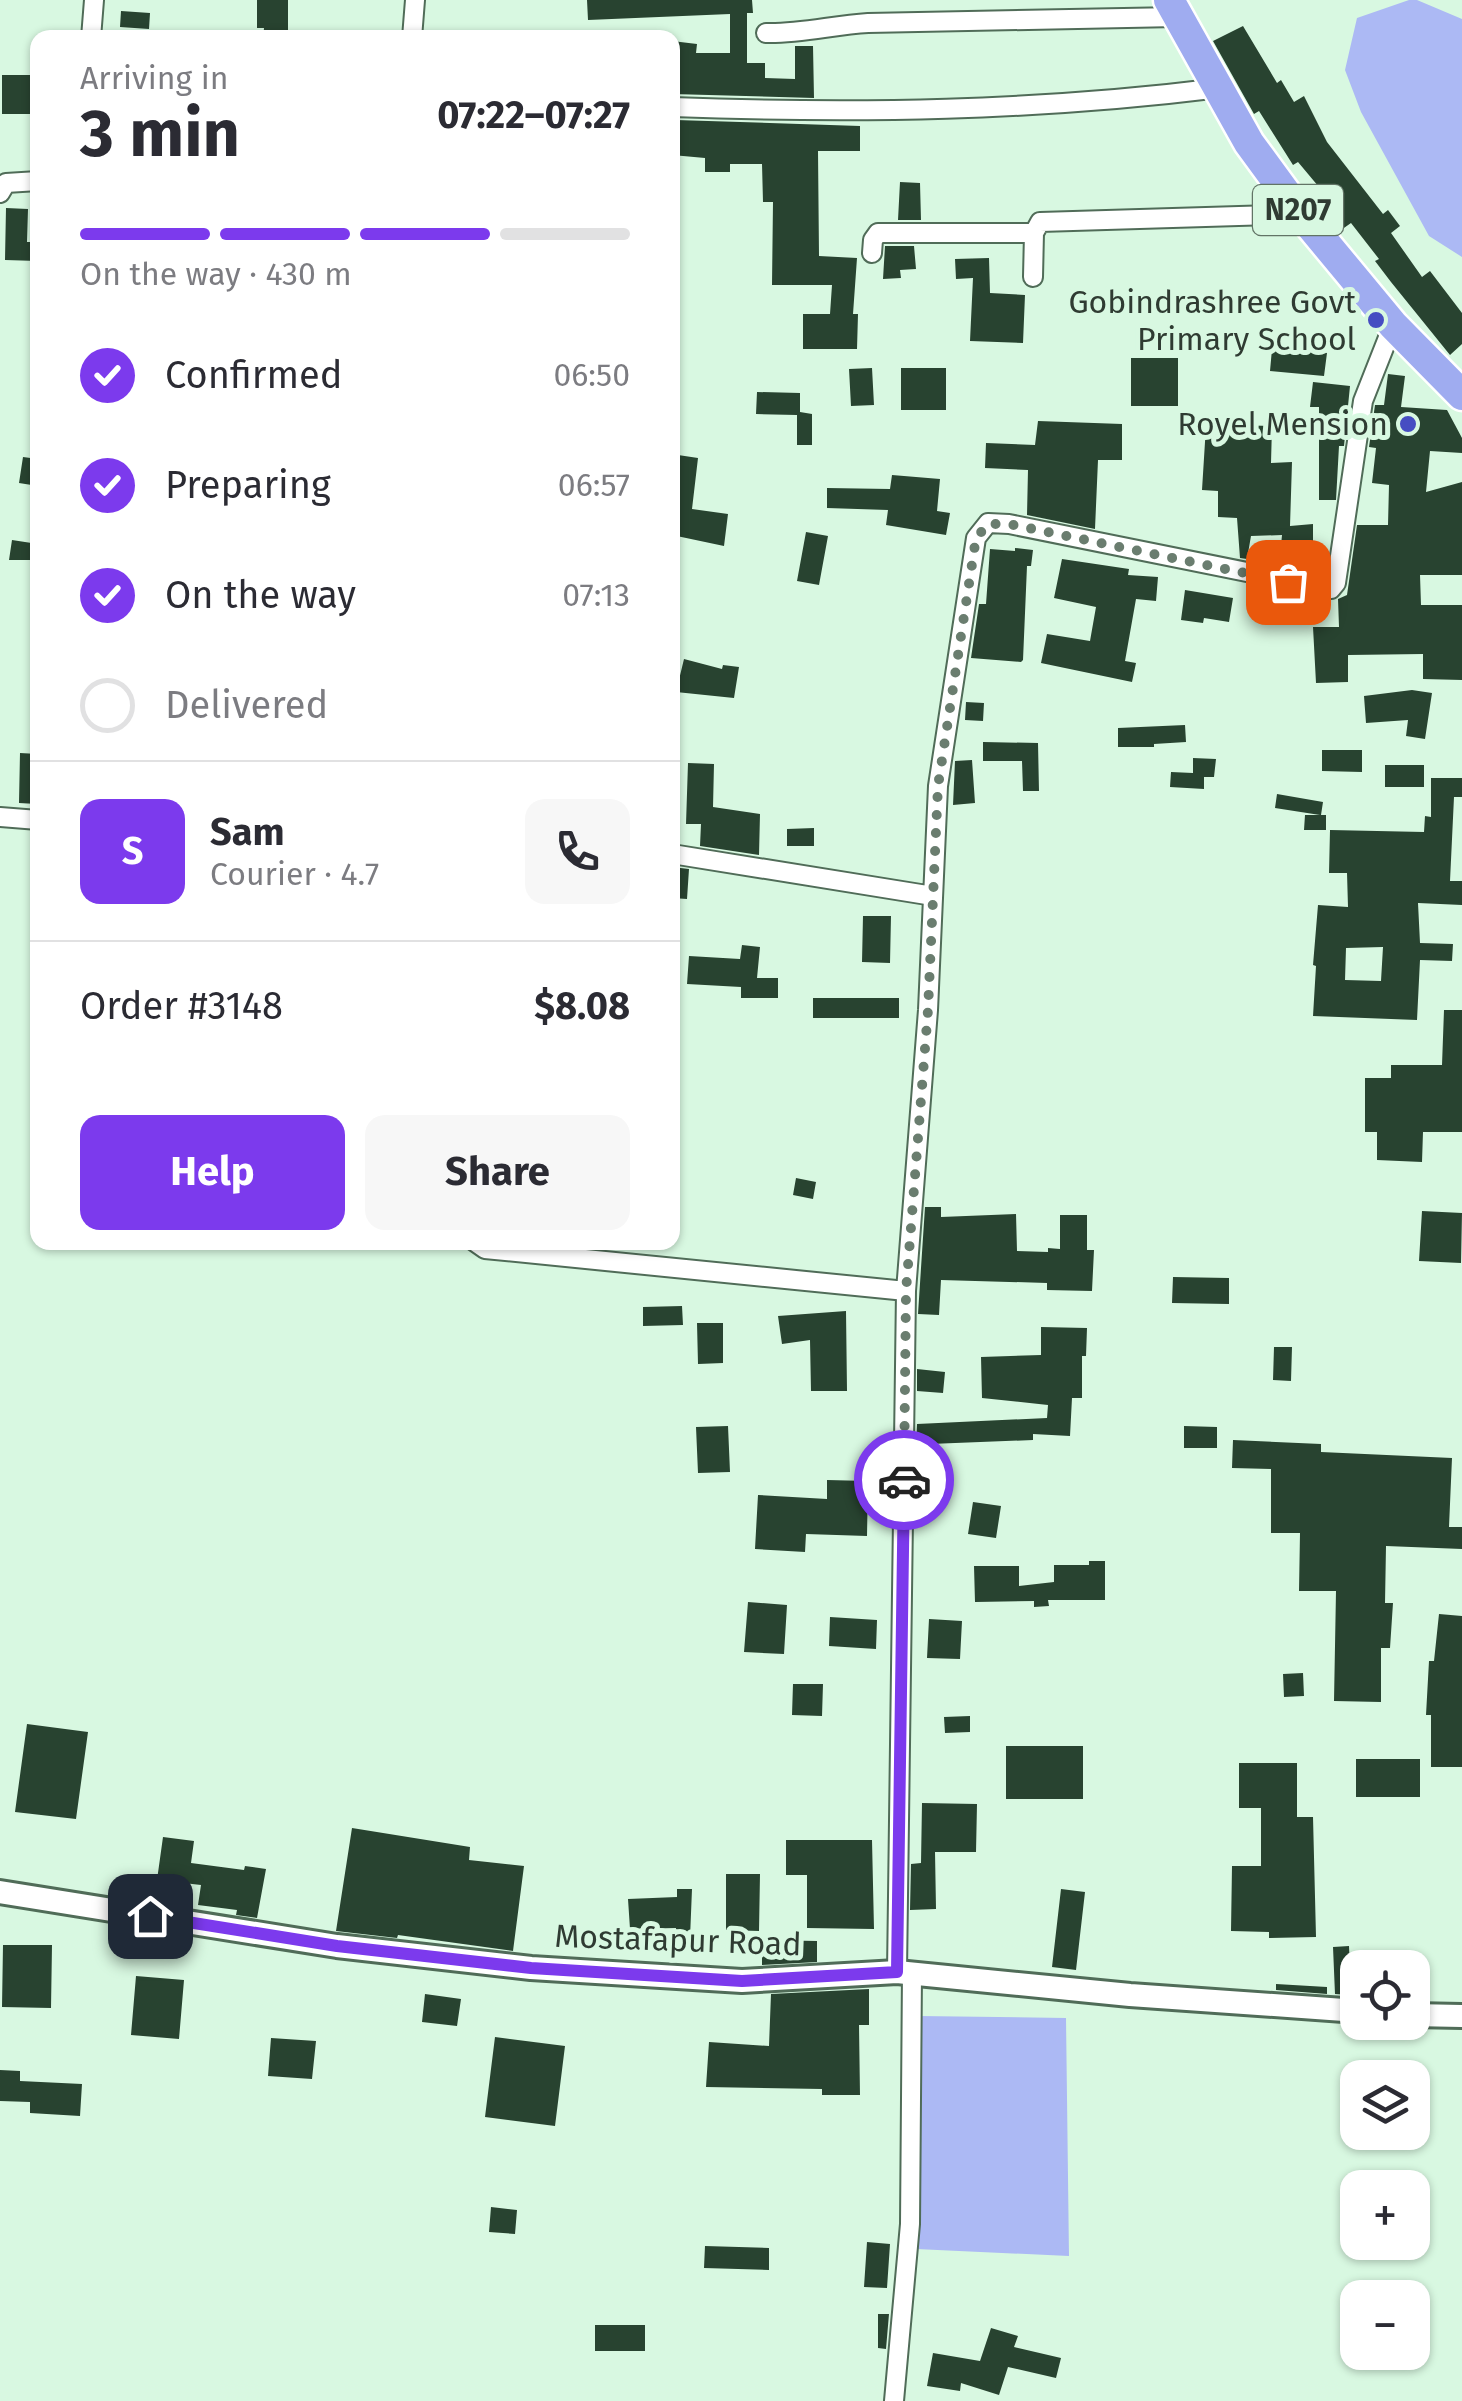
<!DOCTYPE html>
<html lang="en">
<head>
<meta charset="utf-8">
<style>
	:root { --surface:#fff; --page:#f7f7f7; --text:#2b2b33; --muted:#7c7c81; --line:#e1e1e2; --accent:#7c3aed }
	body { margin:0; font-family:"Fira Sans",sans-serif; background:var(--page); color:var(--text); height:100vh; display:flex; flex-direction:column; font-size:38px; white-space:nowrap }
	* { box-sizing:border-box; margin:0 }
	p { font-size:32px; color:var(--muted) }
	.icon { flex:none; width:55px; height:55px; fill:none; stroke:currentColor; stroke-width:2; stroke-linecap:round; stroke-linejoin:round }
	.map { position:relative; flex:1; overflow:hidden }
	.details { position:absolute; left:30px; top:30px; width:650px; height:1220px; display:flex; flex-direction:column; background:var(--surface); border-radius:20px; box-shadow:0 2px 8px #0004 }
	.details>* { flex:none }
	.buttons { position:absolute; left:1340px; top:1950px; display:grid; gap:20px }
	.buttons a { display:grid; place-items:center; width:90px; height:90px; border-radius:20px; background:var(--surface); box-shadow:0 2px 8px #0004; font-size:50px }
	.pin { position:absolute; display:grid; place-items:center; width:85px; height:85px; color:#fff; margin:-42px; border-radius:20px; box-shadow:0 5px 15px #0006 }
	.courier { position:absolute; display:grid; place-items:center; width:100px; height:100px; margin:-50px; border:8px solid #7c3aed; border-radius:50%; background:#fff; color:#222; box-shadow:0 2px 12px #0007 }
	.head em { font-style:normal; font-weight:700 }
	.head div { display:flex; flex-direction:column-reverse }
	.head { display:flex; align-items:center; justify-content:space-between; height:170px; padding:0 50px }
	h1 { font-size:65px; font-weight:700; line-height:75px }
	.bar { display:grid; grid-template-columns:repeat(4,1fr); gap:15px 10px; align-content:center; height:120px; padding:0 50px }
	.bar i { height:12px; border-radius:8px; background:var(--line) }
	.bar .selected { background:var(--accent) }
	.bar p { grid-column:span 4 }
	.line { display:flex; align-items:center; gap:25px; padding:0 50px; border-top:2px solid var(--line) }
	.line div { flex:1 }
	.round { display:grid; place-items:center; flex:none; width:105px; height:105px; border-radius:20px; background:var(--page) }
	ol { padding:0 50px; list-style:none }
	li { display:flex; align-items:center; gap:30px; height:110px }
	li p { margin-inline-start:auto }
	li .icon { padding:10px; border-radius:50%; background:var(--accent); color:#fff; stroke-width:4 }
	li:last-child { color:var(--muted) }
	li i { width:55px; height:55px; border:5px solid var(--line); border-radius:50% }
	.cta { display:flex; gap:20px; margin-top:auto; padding:20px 50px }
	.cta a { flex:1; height:115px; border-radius:20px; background:var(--accent); color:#fff; font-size:40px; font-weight:700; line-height:115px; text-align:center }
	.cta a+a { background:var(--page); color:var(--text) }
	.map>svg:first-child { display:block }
	.water { fill:#acb9f4 }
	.building { fill:#284330; fill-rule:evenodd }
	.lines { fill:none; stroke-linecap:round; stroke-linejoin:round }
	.minor-casing { stroke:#506c58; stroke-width:22 }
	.tertiary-casing { stroke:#506c58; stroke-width:28 }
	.trunk-casing { stroke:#fff; stroke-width:35 }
	.minor { stroke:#fff; stroke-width:18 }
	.tertiary { stroke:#fff; stroke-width:22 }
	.trunk { stroke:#9facf0; stroke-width:30 }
	.done { stroke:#6a7d6f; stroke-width:10; stroke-dasharray:0 18 }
	.route { stroke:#7c3aed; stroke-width:12 }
	.poi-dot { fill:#464dc2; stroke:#d8f8e1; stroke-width:4 }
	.labels { text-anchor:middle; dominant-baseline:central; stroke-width:10; stroke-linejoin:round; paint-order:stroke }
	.shield { fill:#d8f8e1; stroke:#627466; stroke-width:2.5 }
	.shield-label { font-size:30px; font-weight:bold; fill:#2f3b32 }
	.poi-label { font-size:32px; fill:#2f3b32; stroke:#d8f8e1; text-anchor:end }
	.street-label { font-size:32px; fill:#2f3b32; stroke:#d8f8e1 }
</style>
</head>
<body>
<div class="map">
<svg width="1462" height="2401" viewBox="0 0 1462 2401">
	<rect width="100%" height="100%" fill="#d8f8e1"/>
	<path class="water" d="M 1409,0 L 1417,0 L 1462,19 L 1462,257 L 1429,236 L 1361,112 L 1345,70 L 1357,18 Z
		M 918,2016 L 1066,2018 L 1069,2256 L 916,2249 Z"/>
	<path class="building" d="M 257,0 L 288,0 L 288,38 L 263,38 L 264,28 L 257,28 Z
		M 587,0 L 752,0 L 753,13 L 747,13 L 747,63 L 765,63 L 765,78 L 795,79 L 795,46 L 813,46 L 814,98 L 672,94 L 672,41 L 697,44 L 696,53 L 730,53 L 730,14 L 588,20 Z
		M 121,11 L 150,13 L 149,29 L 120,27 Z
		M 1243,26 L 1277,83 L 1281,80 L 1294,102 L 1304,96 L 1327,142 L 1383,214 L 1388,210 L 1400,226 L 1391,233 L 1422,277 L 1430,271 L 1462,313 L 1462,344 L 1450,355 L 1391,282 L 1375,261 L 1379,259 L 1351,223 L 1341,230 L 1323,203 L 1329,199 L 1298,162 L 1293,165 L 1259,111 L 1254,114 L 1213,41 Z
		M 2,75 L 38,75 L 38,114 L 2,114 Z
		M 676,120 L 860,126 L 860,151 L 818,151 L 819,256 L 857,258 L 853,314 L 858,314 L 857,349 L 803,349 L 803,314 L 830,314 L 832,285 L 772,285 L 773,202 L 763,202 L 762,164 L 730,164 L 730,172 L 705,172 L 705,158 L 672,155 Z
		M 900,182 L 920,183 L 921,220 L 898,220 Z
		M 6,208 L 28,209 L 27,242 L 38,242 L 38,261 L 5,260 Z
		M 885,246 L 914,246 L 916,269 L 900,270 L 901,278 L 883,279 Z
		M 989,258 L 990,293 L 1025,295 L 1023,343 L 970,341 L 973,278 L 956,279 L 955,259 Z
		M 1297,348 L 1327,353 L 1324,376 L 1270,371 L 1272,349 L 1297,351 Z
		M 1131,358 L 1178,358 L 1178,406 L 1131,406 Z
		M 872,368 L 874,405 L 851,406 L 849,369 Z
		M 901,368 L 946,368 L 946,410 L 901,410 Z
		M 1388,374 L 1405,376 L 1401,407 L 1447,410 L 1462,438 L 1462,453 L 1430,451 L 1426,492 L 1462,482 L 1462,575 L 1420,575 L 1421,605 L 1462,605 L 1462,680 L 1423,679 L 1423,654 L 1348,655 L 1348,682 L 1316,683 L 1313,627 L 1339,627 L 1338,599 L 1347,595 L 1357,525 L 1388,525 L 1389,485 L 1372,483 L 1376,448 L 1369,447 L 1375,405 L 1384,405 Z
		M 1313,382 L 1350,386 L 1344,446 L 1339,446 L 1336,500 L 1319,500 L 1319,407 L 1310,407 Z
		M 757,392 L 800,393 L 800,412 L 812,414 L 812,445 L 797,445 L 797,415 L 756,414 Z
		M 1038,421 L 1122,424 L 1122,460 L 1098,460 L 1095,529 L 1027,515 L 1028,470 L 985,468 L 986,443 L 1035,445 Z
		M 1232,425 L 1272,426 L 1271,463 L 1292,462 L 1290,526 L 1313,524 L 1313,547 L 1281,546 L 1282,535 L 1251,536 L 1247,559 L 1240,558 L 1237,518 L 1218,517 L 1218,491 L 1202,490 L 1206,426 L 1232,429 Z
		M 678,455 L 698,458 L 692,509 L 728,514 L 724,546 L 672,535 L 672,493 Z
		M 23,457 L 38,459 L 38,486 L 19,483 Z
		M 892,475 L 940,479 L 937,511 L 950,513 L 946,535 L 886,525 L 888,510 L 827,508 L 827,488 L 890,489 Z
		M 806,532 L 828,536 L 819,585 L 797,581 Z
		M 12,540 L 38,544 L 38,560 L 9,560 Z
		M 1015,548 L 1033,550 L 1031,566 L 1027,566 L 1023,660 L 1021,662 L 971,658 L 979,604 L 986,604 L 990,549 L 1015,551 Z
		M 1062,559 L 1129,569 L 1128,575 L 1158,577 L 1156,601 L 1136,599 L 1125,661 L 1136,663 L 1132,682 L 1041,663 L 1047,634 L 1090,641 L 1096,607 L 1054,598 Z
		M 1185,590 L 1233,598 L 1229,622 L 1204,618 L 1203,623 L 1181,620 Z
		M 684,659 L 722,669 L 723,665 L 739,667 L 734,698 L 676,692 Z
		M 1412,690 L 1432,693 L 1425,739 L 1406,736 L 1408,720 L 1366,723 L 1364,696 Z
		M 966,702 L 984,703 L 983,721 L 965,720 Z
		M 1185,725 L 1186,742 L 1154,744 L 1154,747 L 1118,747 L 1118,728 Z
		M 983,742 L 1038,743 L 1039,791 L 1023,791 L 1022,761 L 983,761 Z
		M 1322,750 L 1362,750 L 1362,772 L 1322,771 Z
		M 20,753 L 38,754 L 37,804 L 19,803 Z
		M 1193,758 L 1216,759 L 1214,777 L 1204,777 L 1204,789 L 1170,787 L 1171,772 L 1193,773 Z
		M 972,760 L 975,803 L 953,805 L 955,761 Z
		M 688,763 L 714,764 L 713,807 L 760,814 L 759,855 L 700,846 L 701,824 L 686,824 Z
		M 1385,765 L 1424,765 L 1424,787 L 1385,787 Z
		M 1431,778 L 1462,778 L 1462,797 L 1454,797 L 1450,881 L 1462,881 L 1462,905 L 1418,903 L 1420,943 L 1453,944 L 1452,961 L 1420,960 L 1417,1020 L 1313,1016 L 1316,966 L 1313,965 L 1318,905 L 1348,907 L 1347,873 L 1329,873 L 1330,830 L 1424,832 L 1425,816 L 1431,817 ZM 1383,947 L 1381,981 L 1345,980 L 1346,948 Z
		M 1277,794 L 1323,802 L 1321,815 L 1326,815 L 1326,830 L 1304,830 L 1305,815 L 1320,815 L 1275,808 Z
		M 814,828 L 814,846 L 787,846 L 787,829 Z
		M 672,867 L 689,869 L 687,899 L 672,898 Z
		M 863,916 L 891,916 L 890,963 L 862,962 Z
		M 742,945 L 760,947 L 757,978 L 778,978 L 778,998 L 741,998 L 741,987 L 687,984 L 689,956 L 740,959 Z
		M 813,998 L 899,998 L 899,1018 L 813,1018 Z
		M 1444,1010 L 1462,1010 L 1462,1132 L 1423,1132 L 1422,1162 L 1377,1160 L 1377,1132 L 1365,1132 L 1365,1078 L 1391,1078 L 1391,1065 L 1442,1065 Z
		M 796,1178 L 816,1182 L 813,1199 L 793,1195 Z
		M 925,1207 L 941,1207 L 941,1217 L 1016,1214 L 1017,1251 L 1048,1252 L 1048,1248 L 1060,1249 L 1060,1215 L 1087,1215 L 1087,1250 L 1094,1250 L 1092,1291 L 1047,1290 L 1047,1283 L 941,1280 L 939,1315 L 918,1314 Z
		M 1422,1211 L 1462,1213 L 1461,1263 L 1419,1261 Z
		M 1173,1277 L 1229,1278 L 1229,1304 L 1172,1303 Z
		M 682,1306 L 683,1325 L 643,1326 L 643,1307 Z
		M 846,1311 L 847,1391 L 811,1391 L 810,1340 L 782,1344 L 778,1316 Z
		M 697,1323 L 723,1323 L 723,1363 L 698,1364 Z
		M 1041,1327 L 1087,1328 L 1086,1356 L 1082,1356 L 1082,1398 L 1072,1398 L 1070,1436 L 1033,1434 L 1033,1440 L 930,1444 L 930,1449 L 916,1450 L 917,1424 L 1047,1418 L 1048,1405 L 982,1398 L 981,1357 L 1041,1355 Z
		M 1274,1347 L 1292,1347 L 1291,1381 L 1273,1380 Z
		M 917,1369 L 945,1372 L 943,1393 L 917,1391 Z
		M 728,1426 L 730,1472 L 698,1473 L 696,1427 Z
		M 1184,1426 L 1217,1427 L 1217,1448 L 1184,1448 Z
		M 1233,1440 L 1321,1444 L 1321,1452 L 1452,1458 L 1449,1527 L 1462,1527 L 1462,1549 L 1386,1546 L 1385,1603 L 1393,1603 L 1390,1648 L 1381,1648 L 1381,1702 L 1334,1701 L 1336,1591 L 1299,1591 L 1300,1533 L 1271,1533 L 1271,1469 L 1232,1468 Z
		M 827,1480 L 868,1481 L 867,1536 L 806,1534 L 805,1552 L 755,1549 L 758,1495 L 827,1499 Z
		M 973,1502 L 1001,1506 L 996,1538 L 968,1534 Z
		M 1089,1561 L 1105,1561 L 1105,1600 L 1048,1600 L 1049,1606 L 1034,1607 L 1034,1601 L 975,1602 L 974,1566 L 1019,1566 L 1019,1586 L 1054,1582 L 1054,1565 L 1089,1565 Z
		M 748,1602 L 787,1605 L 784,1654 L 744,1652 Z
		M 1439,1614 L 1462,1616 L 1462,1767 L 1431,1767 L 1431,1715 L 1426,1715 L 1429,1661 L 1434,1661 Z
		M 830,1617 L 877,1620 L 876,1649 L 829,1646 Z
		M 929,1619 L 962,1621 L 960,1659 L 927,1658 Z
		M 1303,1673 L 1304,1696 L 1284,1697 L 1283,1674 Z
		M 793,1684 L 823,1684 L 822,1716 L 792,1715 Z
		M 970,1716 L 970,1732 L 945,1733 L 944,1717 Z
		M 27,1724 L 88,1732 L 76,1819 L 15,1812 Z
		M 1006,1746 L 1083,1746 L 1083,1799 L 1006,1799 Z
		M 1356,1759 L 1420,1759 L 1420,1797 L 1356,1797 Z
		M 1239,1763 L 1297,1763 L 1297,1817 L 1313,1817 L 1316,1937 L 1269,1938 L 1269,1932 L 1231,1931 L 1232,1866 L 1261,1866 L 1261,1808 L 1239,1808 Z
		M 922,1803 L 977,1804 L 976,1852 L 935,1852 L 936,1909 L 910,1910 L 911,1864 L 921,1863 Z
		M 352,1828 L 470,1847 L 469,1860 L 524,1866 L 513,1951 L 398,1935 L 397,1938 L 336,1931 Z
		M 163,1837 L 194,1841 L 191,1863 L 244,1870 L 245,1866 L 266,1869 L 257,1918 L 236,1915 L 237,1910 L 198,1905 L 201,1885 L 157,1880 Z
		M 786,1840 L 872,1840 L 874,1929 L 807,1928 L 807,1875 L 786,1875 Z
		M 726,1874 L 760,1874 L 759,1931 L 726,1930 Z
		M 677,1889 L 692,1889 L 690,1938 L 675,1938 L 676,1928 L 630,1929 L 628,1899 L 677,1897 Z
		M 1061,1889 L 1085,1892 L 1076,1970 L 1052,1967 Z
		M 762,1940 L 817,1941 L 817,1962 L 762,1965 Z
		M 3,1945 L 52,1945 L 51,2008 L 2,2007 Z
		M 1349,1946 L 1351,1995 L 1335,1994 L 1333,1947 Z
		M 136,1976 L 184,1980 L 179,2039 L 131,2035 Z
		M 1276,1984 L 1327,1987 L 1327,1994 L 1276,1990 Z
		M 869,1989 L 869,2025 L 859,2025 L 860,2095 L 822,2095 L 822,2089 L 706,2087 L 709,2042 L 769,2046 L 771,1994 Z
		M 425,1994 L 461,1999 L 457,2026 L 422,2022 Z
		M 495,2037 L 565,2046 L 555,2126 L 485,2117 Z
		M 271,2038 L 316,2041 L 312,2079 L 268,2076 Z
		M 0,2070 L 20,2071 L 20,2081 L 82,2084 L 80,2116 L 30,2113 L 30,2102 L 0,2101 Z
		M 491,2207 L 517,2210 L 515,2234 L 489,2232 Z
		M 867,2242 L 890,2244 L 887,2288 L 864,2287 Z
		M 705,2246 L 769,2248 L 769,2270 L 704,2268 Z
		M 878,2314 L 889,2314 L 886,2349 L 878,2348 Z
		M 595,2325 L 645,2325 L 645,2351 L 595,2351 Z
		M 991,2328 L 1018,2336 L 1014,2347 L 1061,2358 L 1056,2378 L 1008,2367 L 999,2395 L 961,2383 L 960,2391 L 927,2386 L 933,2353 L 980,2361 Z"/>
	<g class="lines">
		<defs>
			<path id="minor" d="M 766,33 C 801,34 833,25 868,23 L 1177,17
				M 91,38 L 94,0
				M 412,38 L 415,0
				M 672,107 C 858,114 1035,111 1220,88
				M 0,193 L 6,183 L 38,181
				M 872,253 L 873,240 L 878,233 L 1034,233
				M 1033,277 L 1034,233 L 1040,222 L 1301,214
				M 0,817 L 38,820
				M 672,854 L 933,896
				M 475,1242 L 485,1249 L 906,1291
				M 897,1972 L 906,1291 L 928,1010 L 938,786 L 976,538 L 988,523 L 1009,524 L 1331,589 L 1336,583 L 1363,401 L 1393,325
				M 894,2401 L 910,2224 L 912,1973"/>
			<path id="tertiary" d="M 0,1892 L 337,1946 L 531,1968 L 742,1981 L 897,1972 L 1130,1995 L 1358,2011
				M 1412,2015 L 1462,2016"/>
			<path id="trunk" d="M 1169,0 L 1249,143 L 1301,214 L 1393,325 L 1462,395"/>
		</defs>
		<use href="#minor" class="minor-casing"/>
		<use href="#tertiary" class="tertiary-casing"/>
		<use href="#trunk" class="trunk-casing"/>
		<use href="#minor" class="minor"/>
		<use href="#tertiary" class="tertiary"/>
		<use href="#trunk" class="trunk"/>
	</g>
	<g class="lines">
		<path class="done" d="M 904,1480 L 906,1291 L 928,1010 L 938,786 L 976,538 L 988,524 L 1009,524 L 1288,582"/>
		<path class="route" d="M 150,1916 L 337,1946 L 531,1968 L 742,1981 L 897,1972 L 904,1480"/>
	</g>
	<g class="poi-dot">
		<circle cx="1376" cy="320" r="10"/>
		<circle cx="1408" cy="424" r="10"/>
	</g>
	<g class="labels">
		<rect class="shield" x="1253" y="185" width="90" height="50" rx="8"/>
		<g class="shield-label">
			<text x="1298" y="210">N207</text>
		</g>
		<g class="poi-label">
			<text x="1356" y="302">Gobindrashree Govt<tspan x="1356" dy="37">Primary School</tspan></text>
			<text x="1388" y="424">Royel Mension</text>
		</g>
		<g class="street-label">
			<text transform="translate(678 1940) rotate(2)">Mostafapur Road</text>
		</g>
	</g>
</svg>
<div class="buttons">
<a><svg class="icon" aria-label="locate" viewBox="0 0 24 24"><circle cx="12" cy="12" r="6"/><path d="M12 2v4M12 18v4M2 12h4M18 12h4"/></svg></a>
<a><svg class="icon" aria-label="layers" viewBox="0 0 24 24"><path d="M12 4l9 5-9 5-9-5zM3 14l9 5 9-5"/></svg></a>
<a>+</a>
<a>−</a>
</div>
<div class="pin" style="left:1288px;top:582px;background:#ea580c"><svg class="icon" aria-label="bag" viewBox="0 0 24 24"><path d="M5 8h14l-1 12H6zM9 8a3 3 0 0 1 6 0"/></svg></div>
<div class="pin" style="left:150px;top:1916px;background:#1f2937"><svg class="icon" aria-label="home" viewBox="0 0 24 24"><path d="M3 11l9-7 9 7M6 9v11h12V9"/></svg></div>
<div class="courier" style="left:904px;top:1480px"><svg class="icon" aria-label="car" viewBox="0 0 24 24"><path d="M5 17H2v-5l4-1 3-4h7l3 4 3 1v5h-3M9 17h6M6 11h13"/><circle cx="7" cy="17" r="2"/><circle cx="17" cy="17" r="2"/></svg></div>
<section class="details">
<div class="head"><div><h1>3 min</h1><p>Arriving in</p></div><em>07:22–07:27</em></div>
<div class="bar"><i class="selected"></i><i class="selected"></i><i class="selected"></i><i></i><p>On the way · 430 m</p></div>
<ol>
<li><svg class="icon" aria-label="check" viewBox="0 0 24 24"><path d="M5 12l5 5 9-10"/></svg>Confirmed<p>06:50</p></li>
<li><svg class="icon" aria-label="check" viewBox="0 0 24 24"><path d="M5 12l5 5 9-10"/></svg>Preparing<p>06:57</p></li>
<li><svg class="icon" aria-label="check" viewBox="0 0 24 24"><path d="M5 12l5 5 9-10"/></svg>On the way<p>07:13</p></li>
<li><i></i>Delivered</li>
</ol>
<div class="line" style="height:180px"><b class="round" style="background:var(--accent);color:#fff">S</b><div><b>Sam</b><p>Courier · 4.7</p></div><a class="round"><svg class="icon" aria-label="phone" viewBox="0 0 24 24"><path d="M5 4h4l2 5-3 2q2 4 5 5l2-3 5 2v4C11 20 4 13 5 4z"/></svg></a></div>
<div class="line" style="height:130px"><div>Order #3148</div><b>$8.08</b></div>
<div class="cta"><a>Help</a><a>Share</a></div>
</section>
</div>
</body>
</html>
